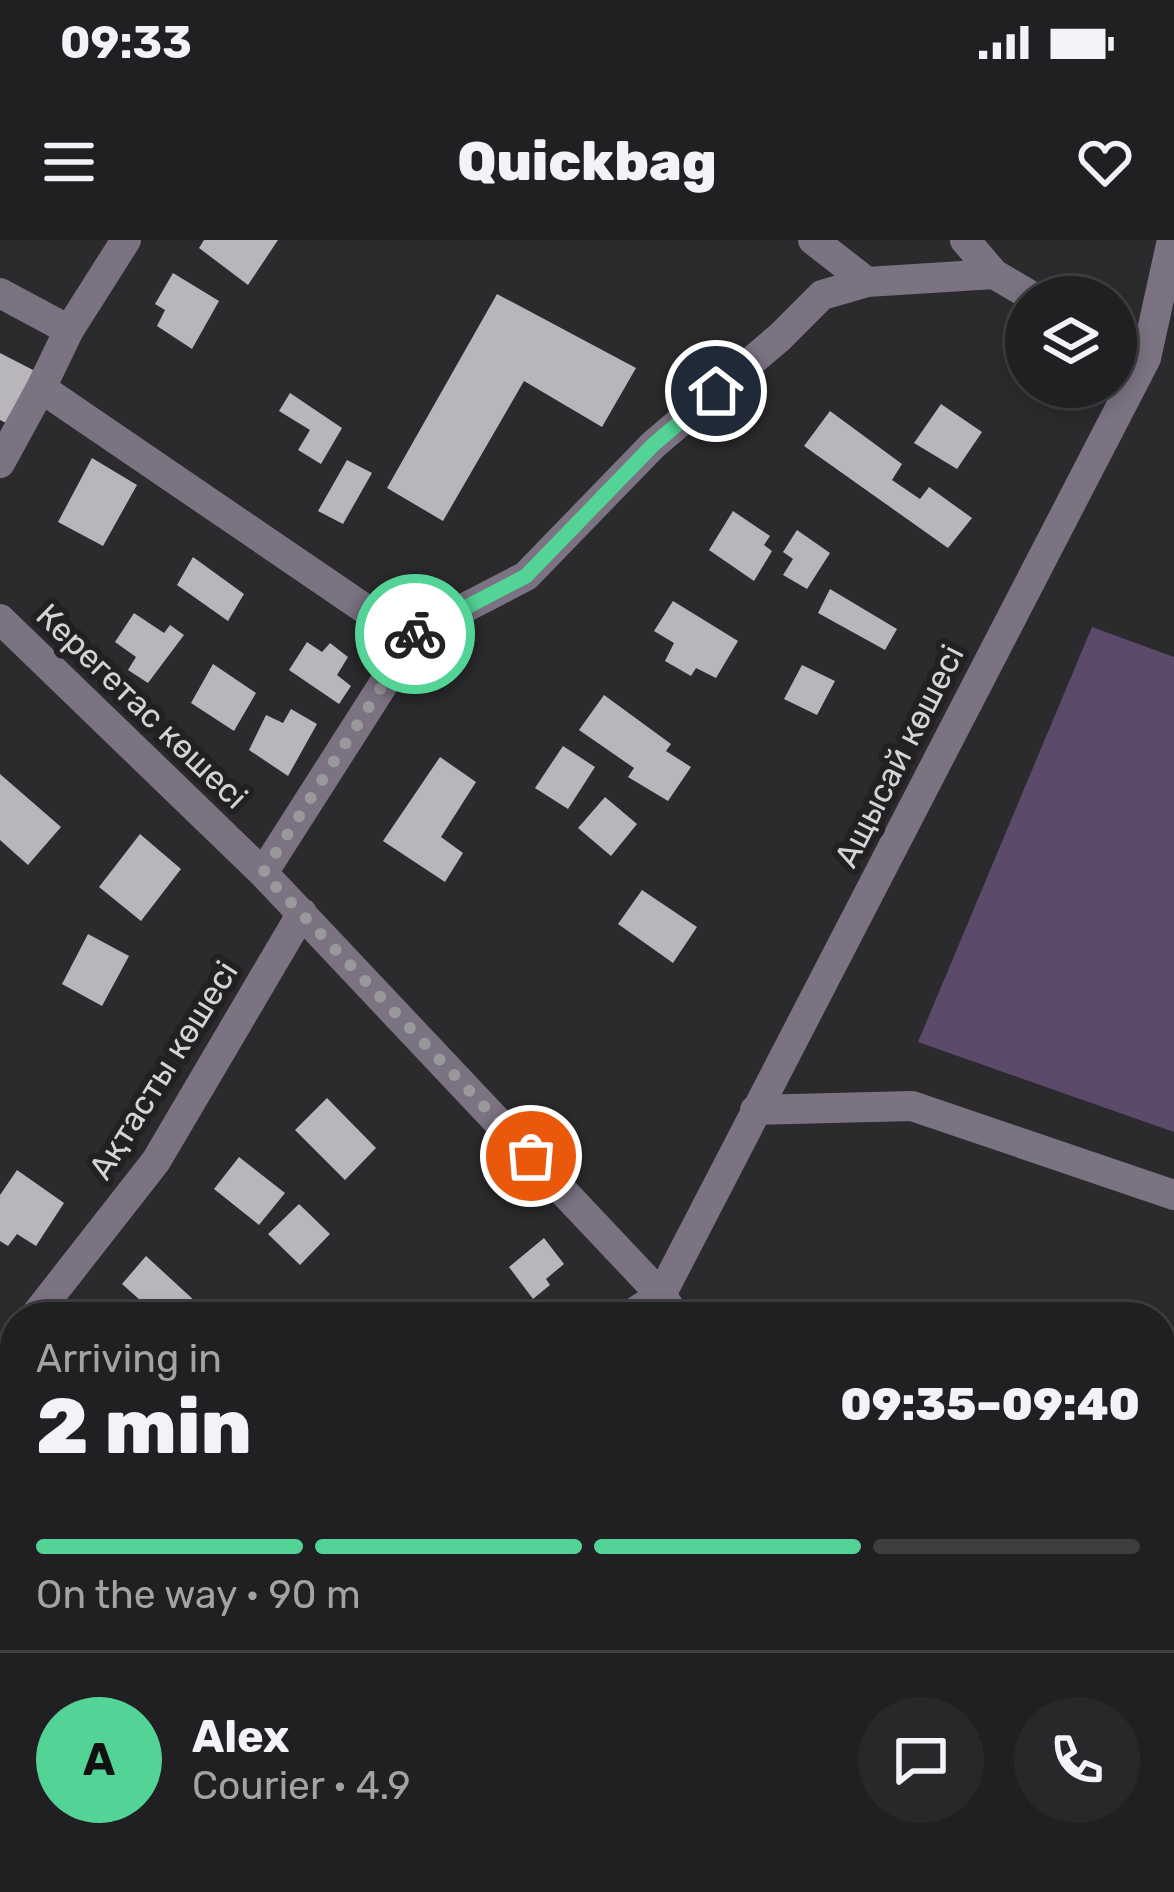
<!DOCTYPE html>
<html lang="en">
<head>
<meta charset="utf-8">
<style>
	:root { --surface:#202022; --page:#28282a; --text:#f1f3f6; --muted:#a2a3a5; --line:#3d3e40; --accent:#53d396 }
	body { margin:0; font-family:Rubik,sans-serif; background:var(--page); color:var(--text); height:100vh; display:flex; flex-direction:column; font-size:45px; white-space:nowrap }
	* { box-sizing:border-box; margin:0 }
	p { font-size:39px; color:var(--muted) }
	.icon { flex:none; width:66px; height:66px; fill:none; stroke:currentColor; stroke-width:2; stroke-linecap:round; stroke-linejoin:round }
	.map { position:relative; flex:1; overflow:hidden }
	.side { position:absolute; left:0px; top:1062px; width:1176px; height:591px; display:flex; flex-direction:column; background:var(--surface); border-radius:48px 48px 0 0; box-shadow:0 6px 18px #0003,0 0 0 3px var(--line) }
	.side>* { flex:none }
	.controls { position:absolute; left:1005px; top:36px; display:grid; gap:24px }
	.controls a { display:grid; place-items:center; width:132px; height:132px; border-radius:50%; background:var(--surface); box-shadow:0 6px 18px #0003,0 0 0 3px var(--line); font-size:60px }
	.pin { position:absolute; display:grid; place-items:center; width:102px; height:102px; color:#fff; margin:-51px; border:6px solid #fff; border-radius:50%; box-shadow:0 3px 12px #0007 }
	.courier { position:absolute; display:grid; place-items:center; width:120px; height:120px; margin:-60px; border:9px solid #53d396; border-radius:50%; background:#fff; color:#222; box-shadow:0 3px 15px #0007 }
	.headline em { font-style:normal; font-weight:800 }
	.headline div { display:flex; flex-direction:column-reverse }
	.headline { display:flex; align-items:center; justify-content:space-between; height:204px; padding:0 36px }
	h1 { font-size:78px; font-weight:800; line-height:90px }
	.bar { display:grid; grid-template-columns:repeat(4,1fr); gap:18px 12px; align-content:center; height:144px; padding:0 36px }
	.bar i { height:15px; border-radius:9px; background:var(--line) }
	.bar .active { background:var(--accent) }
	.bar p { grid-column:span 4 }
	.line { display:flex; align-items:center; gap:30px; padding:0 36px; border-top:3px solid var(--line) }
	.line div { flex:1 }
	.round { display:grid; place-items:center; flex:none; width:126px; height:126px; border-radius:63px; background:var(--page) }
	.status { display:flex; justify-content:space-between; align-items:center; height:84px; padding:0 60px; background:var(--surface); direction:ltr }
	.status svg { height:33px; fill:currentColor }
	header { display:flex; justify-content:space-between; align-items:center; height:156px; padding:0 36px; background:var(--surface); font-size:54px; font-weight:800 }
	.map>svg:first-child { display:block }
	.green { fill:#5c4a6b }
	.building { fill:#b8b6ba }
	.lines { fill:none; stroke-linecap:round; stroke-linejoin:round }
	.minor { stroke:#7b7282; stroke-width:30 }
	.done { stroke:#99989a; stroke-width:12; stroke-dasharray:0 21.6 }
	.route { stroke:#53d396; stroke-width:15 }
	.labels { text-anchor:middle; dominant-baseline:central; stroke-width:12; stroke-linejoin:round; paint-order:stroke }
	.street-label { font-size:33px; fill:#d4d3d5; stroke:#222023 }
</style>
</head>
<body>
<div class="status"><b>09:33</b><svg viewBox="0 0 49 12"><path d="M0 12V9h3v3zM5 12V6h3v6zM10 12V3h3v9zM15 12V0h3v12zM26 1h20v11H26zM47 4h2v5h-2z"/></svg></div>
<header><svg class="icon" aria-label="menu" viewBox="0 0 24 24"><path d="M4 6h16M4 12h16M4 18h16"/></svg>Quickbag<svg class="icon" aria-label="heart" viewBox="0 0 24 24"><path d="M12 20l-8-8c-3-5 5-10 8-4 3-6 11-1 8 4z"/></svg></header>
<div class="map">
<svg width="1174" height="1652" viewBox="0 0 1174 1652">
	<rect width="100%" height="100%" fill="#2b2a2d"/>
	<path class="green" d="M 1092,387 L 1174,417 L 1174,892 L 918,802 Z"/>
	<path class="building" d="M 204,0 L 278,0 L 248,45 L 199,8 Z
		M 173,33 L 219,61 L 192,109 L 157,86 L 165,70 L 155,64 Z
		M 497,54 L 636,128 L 602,187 L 524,141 L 443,281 L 387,248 Z
		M 0,113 L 35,131 L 6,183 L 0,180 Z
		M 290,153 L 342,188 L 321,224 L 298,210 L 310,190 L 279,171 Z
		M 941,164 L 982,192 L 957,229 L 914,203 Z
		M 830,171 L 902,224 L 892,240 L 920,259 L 929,247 L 972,278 L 948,308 L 804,206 Z
		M 92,218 L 137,245 L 103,306 L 58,282 Z
		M 347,220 L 372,233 L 343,284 L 318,271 Z
		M 733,271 L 770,296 L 764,305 L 772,311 L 754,341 L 709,310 Z
		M 797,290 L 830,313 L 807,349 L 783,335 L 793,319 L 783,312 Z
		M 193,317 L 244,354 L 228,381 L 177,345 Z
		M 830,349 L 897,389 L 885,410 L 818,373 Z
		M 673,361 L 738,401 L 716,438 L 696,428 L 691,436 L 665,421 L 674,403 L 654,391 Z
		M 134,373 L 164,393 L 170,385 L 184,395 L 148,443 L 128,430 L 136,417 L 115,402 Z
		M 307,402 L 322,412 L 330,403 L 348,417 L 337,435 L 351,446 L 339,464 L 289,430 Z
		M 213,424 L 256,453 L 234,491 L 191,463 Z
		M 802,425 L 835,441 L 817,475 L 784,459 Z
		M 604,455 L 671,504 L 666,511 L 691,527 L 668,561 L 628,537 L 634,528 L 579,490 Z
		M 291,469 L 317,484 L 288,536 L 249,510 L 266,475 L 283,483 Z
		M 563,506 L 595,527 L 568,569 L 535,548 Z
		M 440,517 L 476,542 L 441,597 L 463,613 L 445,642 L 383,601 Z
		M 0,534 L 61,587 L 28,625 L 0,600 Z
		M 605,557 L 637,584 L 611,616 L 578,588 Z
		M 140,594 L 181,629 L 141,681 L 99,647 Z
		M 642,650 L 697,687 L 673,723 L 618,684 Z
		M 88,694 L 129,716 L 102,766 L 62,744 Z
		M 327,858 L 376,908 L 345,940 L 295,890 Z
		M 239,917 L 285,953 L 259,985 L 214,949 Z
		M 17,930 L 64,963 L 36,1006 L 17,994 L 8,1006 L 0,1001 L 0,955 Z
		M 299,964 L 330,994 L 300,1025 L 268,994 Z
		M 544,998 L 564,1024 L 546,1039 L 550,1045 L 533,1059 L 509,1027 Z
		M 146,1016 L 209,1074 L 207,1077 L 159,1077 L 122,1044 Z
		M 0,1217 L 15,1226 L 15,1245 L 11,1252 L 0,1246 Z
		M 152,1638 L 218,1638 L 208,1652 L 142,1652 Z
		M 720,1638 L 750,1638 L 770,1652 L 711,1652 Z"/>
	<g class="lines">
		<path class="minor" d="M 126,0 L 69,90 L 41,148 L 390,386 L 416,393
			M 813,0 L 867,42
			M 965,0 L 994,34 L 1033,57
			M 0,53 L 69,90
			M 1116,102 L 1146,118
			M 0,223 L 41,148
			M 0,379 L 263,633 L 661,1055 L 676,1077
			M 263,633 L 416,393 L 526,336 L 653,205 L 780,97 L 822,55 L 867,42 L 994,34
			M 755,870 L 912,866 L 1174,955
			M 34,1077 L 156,921 L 302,673
			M 627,1077 L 661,1055 L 1146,118 L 1172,0
			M 0,1121 L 15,1102
			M 0,1275 L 15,1285
			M 1161,1590 L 1174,1600
			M 29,1652 L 39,1638
			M 623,1652 L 632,1638"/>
	</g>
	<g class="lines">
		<path class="done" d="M 415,394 L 263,633 L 531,916"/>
		<path class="route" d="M 415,394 L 526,336 L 653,205 L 716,151"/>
	</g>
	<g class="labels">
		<g class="street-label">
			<text transform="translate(142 466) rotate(44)">Керегетас көшесі</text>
			<text transform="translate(899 516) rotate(-63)">Ащысай көшесі</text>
			<text transform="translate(163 830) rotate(-58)">Ақтасты көшесі</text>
		</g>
	</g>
</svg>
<div class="controls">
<a><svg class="icon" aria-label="layers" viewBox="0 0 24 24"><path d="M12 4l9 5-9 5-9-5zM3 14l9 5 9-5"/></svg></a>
</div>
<div class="pin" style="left:531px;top:916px;background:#ea580c"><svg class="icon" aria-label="bag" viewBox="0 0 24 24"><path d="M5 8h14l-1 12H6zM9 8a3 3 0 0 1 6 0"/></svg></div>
<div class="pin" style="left:716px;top:151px;background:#1f2937"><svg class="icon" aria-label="home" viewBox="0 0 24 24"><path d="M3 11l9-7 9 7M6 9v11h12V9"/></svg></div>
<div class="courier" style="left:415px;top:394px"><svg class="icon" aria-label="bike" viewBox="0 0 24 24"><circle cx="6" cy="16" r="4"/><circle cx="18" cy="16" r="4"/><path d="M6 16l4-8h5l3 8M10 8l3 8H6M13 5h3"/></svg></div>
<section class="side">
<div class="headline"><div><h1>2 min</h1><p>Arriving in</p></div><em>09:35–09:40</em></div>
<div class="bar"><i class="active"></i><i class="active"></i><i class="active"></i><i></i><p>On the way · 90 m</p></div>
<div class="line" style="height:216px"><b class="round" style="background:var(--accent);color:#111">A</b><div><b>Alex</b><p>Courier · 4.9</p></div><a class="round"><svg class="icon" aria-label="chat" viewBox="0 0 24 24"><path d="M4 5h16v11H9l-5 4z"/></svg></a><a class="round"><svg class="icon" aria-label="phone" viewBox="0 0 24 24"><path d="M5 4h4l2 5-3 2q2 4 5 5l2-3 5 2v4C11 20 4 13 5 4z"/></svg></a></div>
</section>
</div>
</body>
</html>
